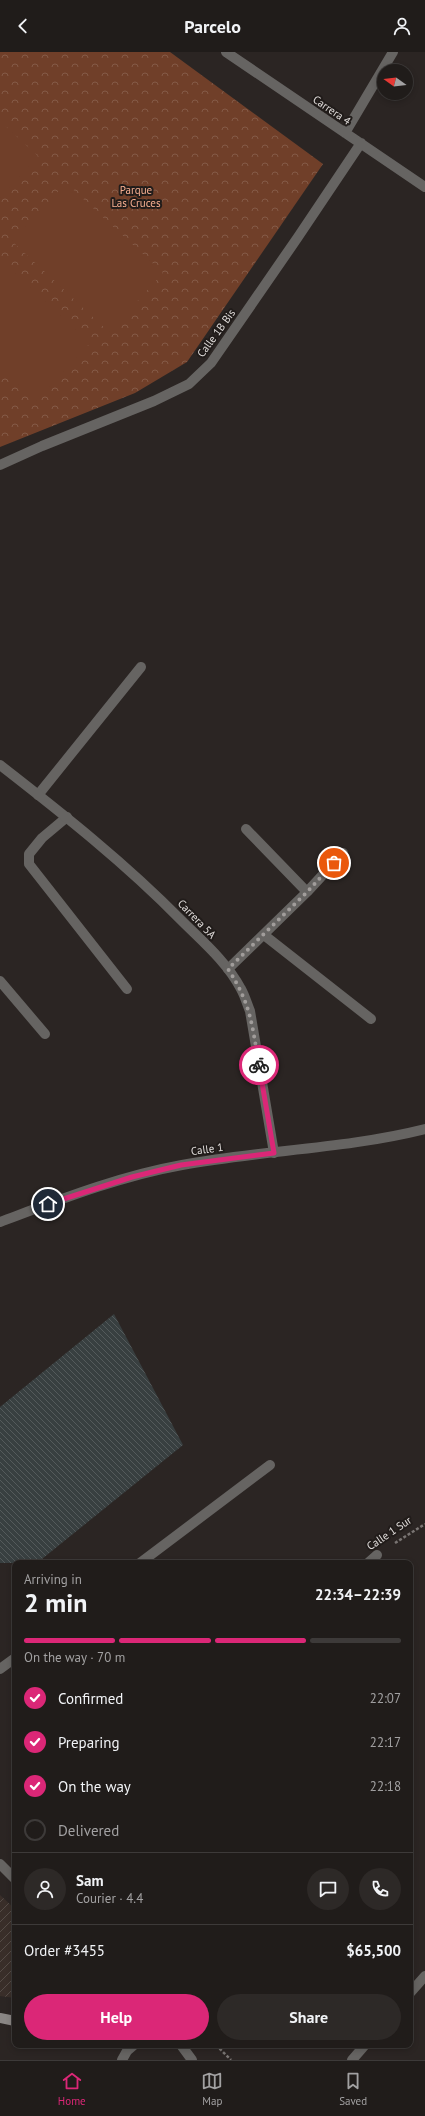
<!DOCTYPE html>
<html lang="en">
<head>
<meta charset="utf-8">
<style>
	:root { --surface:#201c1a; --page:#2d2927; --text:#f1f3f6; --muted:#a2a1a2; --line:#3d3a39; --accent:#db2777 }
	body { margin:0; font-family:"PT Sans",sans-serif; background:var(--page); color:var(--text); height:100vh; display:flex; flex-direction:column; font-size:15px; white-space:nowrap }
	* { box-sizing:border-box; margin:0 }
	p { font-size:13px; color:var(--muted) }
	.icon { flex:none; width:22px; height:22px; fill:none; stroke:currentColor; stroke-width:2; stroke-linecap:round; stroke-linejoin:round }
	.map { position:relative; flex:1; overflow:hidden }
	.details { position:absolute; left:12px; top:1508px; width:401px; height:488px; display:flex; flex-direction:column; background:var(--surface); border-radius:8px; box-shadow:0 2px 6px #0003,0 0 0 1px var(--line) }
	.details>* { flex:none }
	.needle { width:26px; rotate:285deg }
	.controls { position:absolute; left:377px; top:12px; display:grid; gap:8px }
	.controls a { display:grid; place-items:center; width:36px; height:36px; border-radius:50%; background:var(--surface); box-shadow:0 2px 6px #0003,0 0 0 1px var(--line); font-size:20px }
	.pin { position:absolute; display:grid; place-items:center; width:34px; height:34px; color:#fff; margin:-17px; border:2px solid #fff; border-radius:50%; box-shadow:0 1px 4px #0007 }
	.courier { position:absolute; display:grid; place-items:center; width:40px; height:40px; margin:-20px; border:3px solid #db2777; border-radius:50%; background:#fff; color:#222; box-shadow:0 1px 5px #0007 }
	.summary em { font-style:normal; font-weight:700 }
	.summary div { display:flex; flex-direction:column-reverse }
	.summary { display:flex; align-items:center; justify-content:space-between; height:68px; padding:0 12px }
	h1 { font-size:26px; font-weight:700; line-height:30px }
	.bar { display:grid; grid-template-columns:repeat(4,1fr); gap:6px 4px; align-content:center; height:48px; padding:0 12px }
	.bar i { height:5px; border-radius:3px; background:var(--line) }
	.bar .on { background:var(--accent) }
	.bar p { grid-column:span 4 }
	.line { display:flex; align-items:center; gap:10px; padding:0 12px; border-top:1px solid var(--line) }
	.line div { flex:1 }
	.round { display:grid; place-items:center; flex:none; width:42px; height:42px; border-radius:21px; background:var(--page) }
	ol { padding:0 12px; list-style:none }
	li { display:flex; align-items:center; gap:12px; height:44px }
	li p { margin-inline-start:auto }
	li .icon { padding:4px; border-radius:50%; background:var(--accent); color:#fff; stroke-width:4 }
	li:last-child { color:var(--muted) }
	li i { width:22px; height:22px; border:2px solid var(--line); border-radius:50% }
	.primary-button { display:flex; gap:8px; margin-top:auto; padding:8px 12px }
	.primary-button a { flex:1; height:46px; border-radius:24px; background:var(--accent); color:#fff; font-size:16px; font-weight:700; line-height:46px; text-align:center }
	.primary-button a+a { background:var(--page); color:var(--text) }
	header { display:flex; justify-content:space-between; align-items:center; height:52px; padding:0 12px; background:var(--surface); font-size:18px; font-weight:700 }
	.menu { display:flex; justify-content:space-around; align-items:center; height:56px; border-top:1px solid var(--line); background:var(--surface); font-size:11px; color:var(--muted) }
	.menu a { display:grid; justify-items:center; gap:2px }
	.menu .on { color:var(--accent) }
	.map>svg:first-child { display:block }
	.industrial { fill:url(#industrial-furrows) }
	.park { fill:url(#park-crowns) }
	.pitch { fill:#703f29 }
	.building { fill:url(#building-back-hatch) }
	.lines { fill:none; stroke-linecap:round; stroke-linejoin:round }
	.path { stroke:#7a7573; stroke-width:2.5; stroke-dasharray:3 2; stroke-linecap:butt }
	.service { stroke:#666462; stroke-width:10 }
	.minor { stroke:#666462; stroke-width:10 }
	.tertiary { stroke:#666462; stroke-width:10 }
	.secondary { stroke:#8a8684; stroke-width:10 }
	.done { stroke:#a19d9b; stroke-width:4; stroke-dasharray:0 7.2 }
	.route { stroke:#db2777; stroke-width:5 }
	.labels { text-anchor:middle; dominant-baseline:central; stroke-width:4; stroke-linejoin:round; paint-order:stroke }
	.street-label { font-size:11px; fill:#e1dddb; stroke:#211c1a }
	.park-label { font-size:11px; fill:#f8af91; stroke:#211c1a }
</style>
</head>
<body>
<header><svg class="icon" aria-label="back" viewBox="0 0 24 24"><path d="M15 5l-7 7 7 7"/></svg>Parcelo<svg class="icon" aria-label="person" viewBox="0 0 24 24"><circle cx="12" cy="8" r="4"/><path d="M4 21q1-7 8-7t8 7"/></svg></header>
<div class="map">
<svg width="425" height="2008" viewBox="0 0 425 2008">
	<defs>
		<pattern id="industrial-furrows" width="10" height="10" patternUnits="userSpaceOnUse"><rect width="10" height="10" fill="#392e29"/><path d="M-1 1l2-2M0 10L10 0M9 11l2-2" fill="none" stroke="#554c47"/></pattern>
		<pattern id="park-crowns" width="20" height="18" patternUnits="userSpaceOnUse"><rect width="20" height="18" fill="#703f29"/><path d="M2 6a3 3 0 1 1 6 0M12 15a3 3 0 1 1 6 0" fill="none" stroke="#845a47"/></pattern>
		<pattern id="building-back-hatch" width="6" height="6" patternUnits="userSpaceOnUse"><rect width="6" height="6" fill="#383f40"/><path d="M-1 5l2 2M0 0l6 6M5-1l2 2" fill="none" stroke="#545a5b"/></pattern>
	</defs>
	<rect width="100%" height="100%" fill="#2b2523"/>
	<path class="industrial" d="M 0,1843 L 15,1857 L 15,1946 L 0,1944 Z"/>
	<path class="park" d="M 0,0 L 170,0 L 323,112 L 187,310 L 135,341 L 0,395 Z"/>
	<path class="pitch" d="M 0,69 L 38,104 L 0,146 Z
		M 66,131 L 163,221 L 109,280 L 12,189 Z
		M 0,207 L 90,291 L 36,349 L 0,315 Z"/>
	<path class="building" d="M 114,1262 L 183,1393 L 37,1511 L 0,1511 L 0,1355 Z"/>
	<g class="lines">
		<path class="path" d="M 395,1491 L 425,1472
			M 216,1993 L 231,2008"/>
		<path class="service" d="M 38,743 L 141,615
			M 67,765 L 42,786 L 29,802 L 29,812 L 127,937
			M 246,777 L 307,840
			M 264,883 L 371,967
			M 228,917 L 307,840 L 343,801
			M 0,929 L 45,982
			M 140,1511 L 270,1413
			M 0,1617 L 15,1606
			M 410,1941 L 425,1924
			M 352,2008 L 365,1993"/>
		<path class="minor" d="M 226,0 L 425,135
			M 345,81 L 393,0
			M 0,413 L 42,394 L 154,349 L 189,332 L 211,311 L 298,185 L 361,91
			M 0,713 C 63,762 125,811 181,868 C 202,889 227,910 241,937 C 245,944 247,952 250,959 L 274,1101
			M 368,1511 L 377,1503"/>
		<path class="tertiary" d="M 0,1170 C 59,1148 120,1124 182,1113 C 263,1098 345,1097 425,1077
			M 0,1812 L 15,1827
			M 181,1993 L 192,2008
			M 122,2008 L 127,1999 L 134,1993"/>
		<path class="secondary" d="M 0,1966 L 15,1969"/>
	</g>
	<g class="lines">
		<path class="done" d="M 259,1013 C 252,973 251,952 228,917 L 307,840 L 334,811"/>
		<path class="route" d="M 48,1152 L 132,1125 L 181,1113 L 274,1101 L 259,1013"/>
	</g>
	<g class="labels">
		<g class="street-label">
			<text transform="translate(332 58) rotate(34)">Carrera 4</text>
			<text transform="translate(216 281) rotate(-54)">Calle 1B Bis</text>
			<text transform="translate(197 867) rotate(46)">Carrera 5A</text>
			<text transform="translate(207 1097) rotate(-8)">Calle 1</text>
			<text transform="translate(389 1481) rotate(-34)">Calle 1 Sur</text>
		</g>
		<g class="park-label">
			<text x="136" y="138">Parque<tspan x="136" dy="13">Las Cruces</tspan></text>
		</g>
	</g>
</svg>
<div class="controls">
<a><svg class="needle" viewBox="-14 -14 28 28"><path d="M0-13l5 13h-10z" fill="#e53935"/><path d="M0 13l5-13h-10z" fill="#a2a1a2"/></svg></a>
</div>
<div class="pin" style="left:334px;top:811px;background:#ea580c"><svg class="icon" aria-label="bag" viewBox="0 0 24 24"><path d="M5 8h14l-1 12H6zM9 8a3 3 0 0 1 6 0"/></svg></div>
<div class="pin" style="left:48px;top:1152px;background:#1f2937"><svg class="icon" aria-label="home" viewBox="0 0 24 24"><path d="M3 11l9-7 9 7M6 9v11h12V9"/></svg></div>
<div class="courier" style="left:259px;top:1013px"><svg class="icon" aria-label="bike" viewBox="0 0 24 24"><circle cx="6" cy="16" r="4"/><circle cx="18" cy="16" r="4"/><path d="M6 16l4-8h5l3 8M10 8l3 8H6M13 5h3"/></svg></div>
<section class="details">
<div class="summary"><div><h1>2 min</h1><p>Arriving in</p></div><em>22:34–22:39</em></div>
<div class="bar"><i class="on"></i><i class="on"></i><i class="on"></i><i></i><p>On the way · 70 m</p></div>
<ol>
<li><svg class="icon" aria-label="check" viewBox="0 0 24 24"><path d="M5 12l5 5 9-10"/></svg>Confirmed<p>22:07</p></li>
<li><svg class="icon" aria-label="check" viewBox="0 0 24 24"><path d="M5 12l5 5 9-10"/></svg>Preparing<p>22:17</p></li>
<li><svg class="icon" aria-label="check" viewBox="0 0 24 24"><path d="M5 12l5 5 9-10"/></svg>On the way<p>22:18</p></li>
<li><i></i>Delivered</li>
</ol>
<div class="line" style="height:72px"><a class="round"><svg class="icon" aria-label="person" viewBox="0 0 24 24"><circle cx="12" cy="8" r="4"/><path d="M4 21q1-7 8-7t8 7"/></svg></a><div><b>Sam</b><p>Courier · 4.4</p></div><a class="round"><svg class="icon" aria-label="chat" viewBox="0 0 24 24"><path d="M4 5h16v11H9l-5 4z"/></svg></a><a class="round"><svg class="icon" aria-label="phone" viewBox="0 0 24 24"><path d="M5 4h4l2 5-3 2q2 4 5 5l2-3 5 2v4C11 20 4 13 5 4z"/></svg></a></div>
<div class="line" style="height:52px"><div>Order #3455</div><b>$65,500</b></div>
<div class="primary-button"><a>Help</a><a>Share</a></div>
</section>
</div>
<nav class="menu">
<a class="on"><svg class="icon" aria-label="home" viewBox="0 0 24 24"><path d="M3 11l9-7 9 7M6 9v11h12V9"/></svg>Home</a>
<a><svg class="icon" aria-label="map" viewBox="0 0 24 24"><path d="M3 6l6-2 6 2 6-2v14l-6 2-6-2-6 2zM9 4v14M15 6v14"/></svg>Map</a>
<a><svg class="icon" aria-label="saved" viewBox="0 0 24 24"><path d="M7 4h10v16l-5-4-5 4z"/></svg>Saved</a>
</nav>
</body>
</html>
